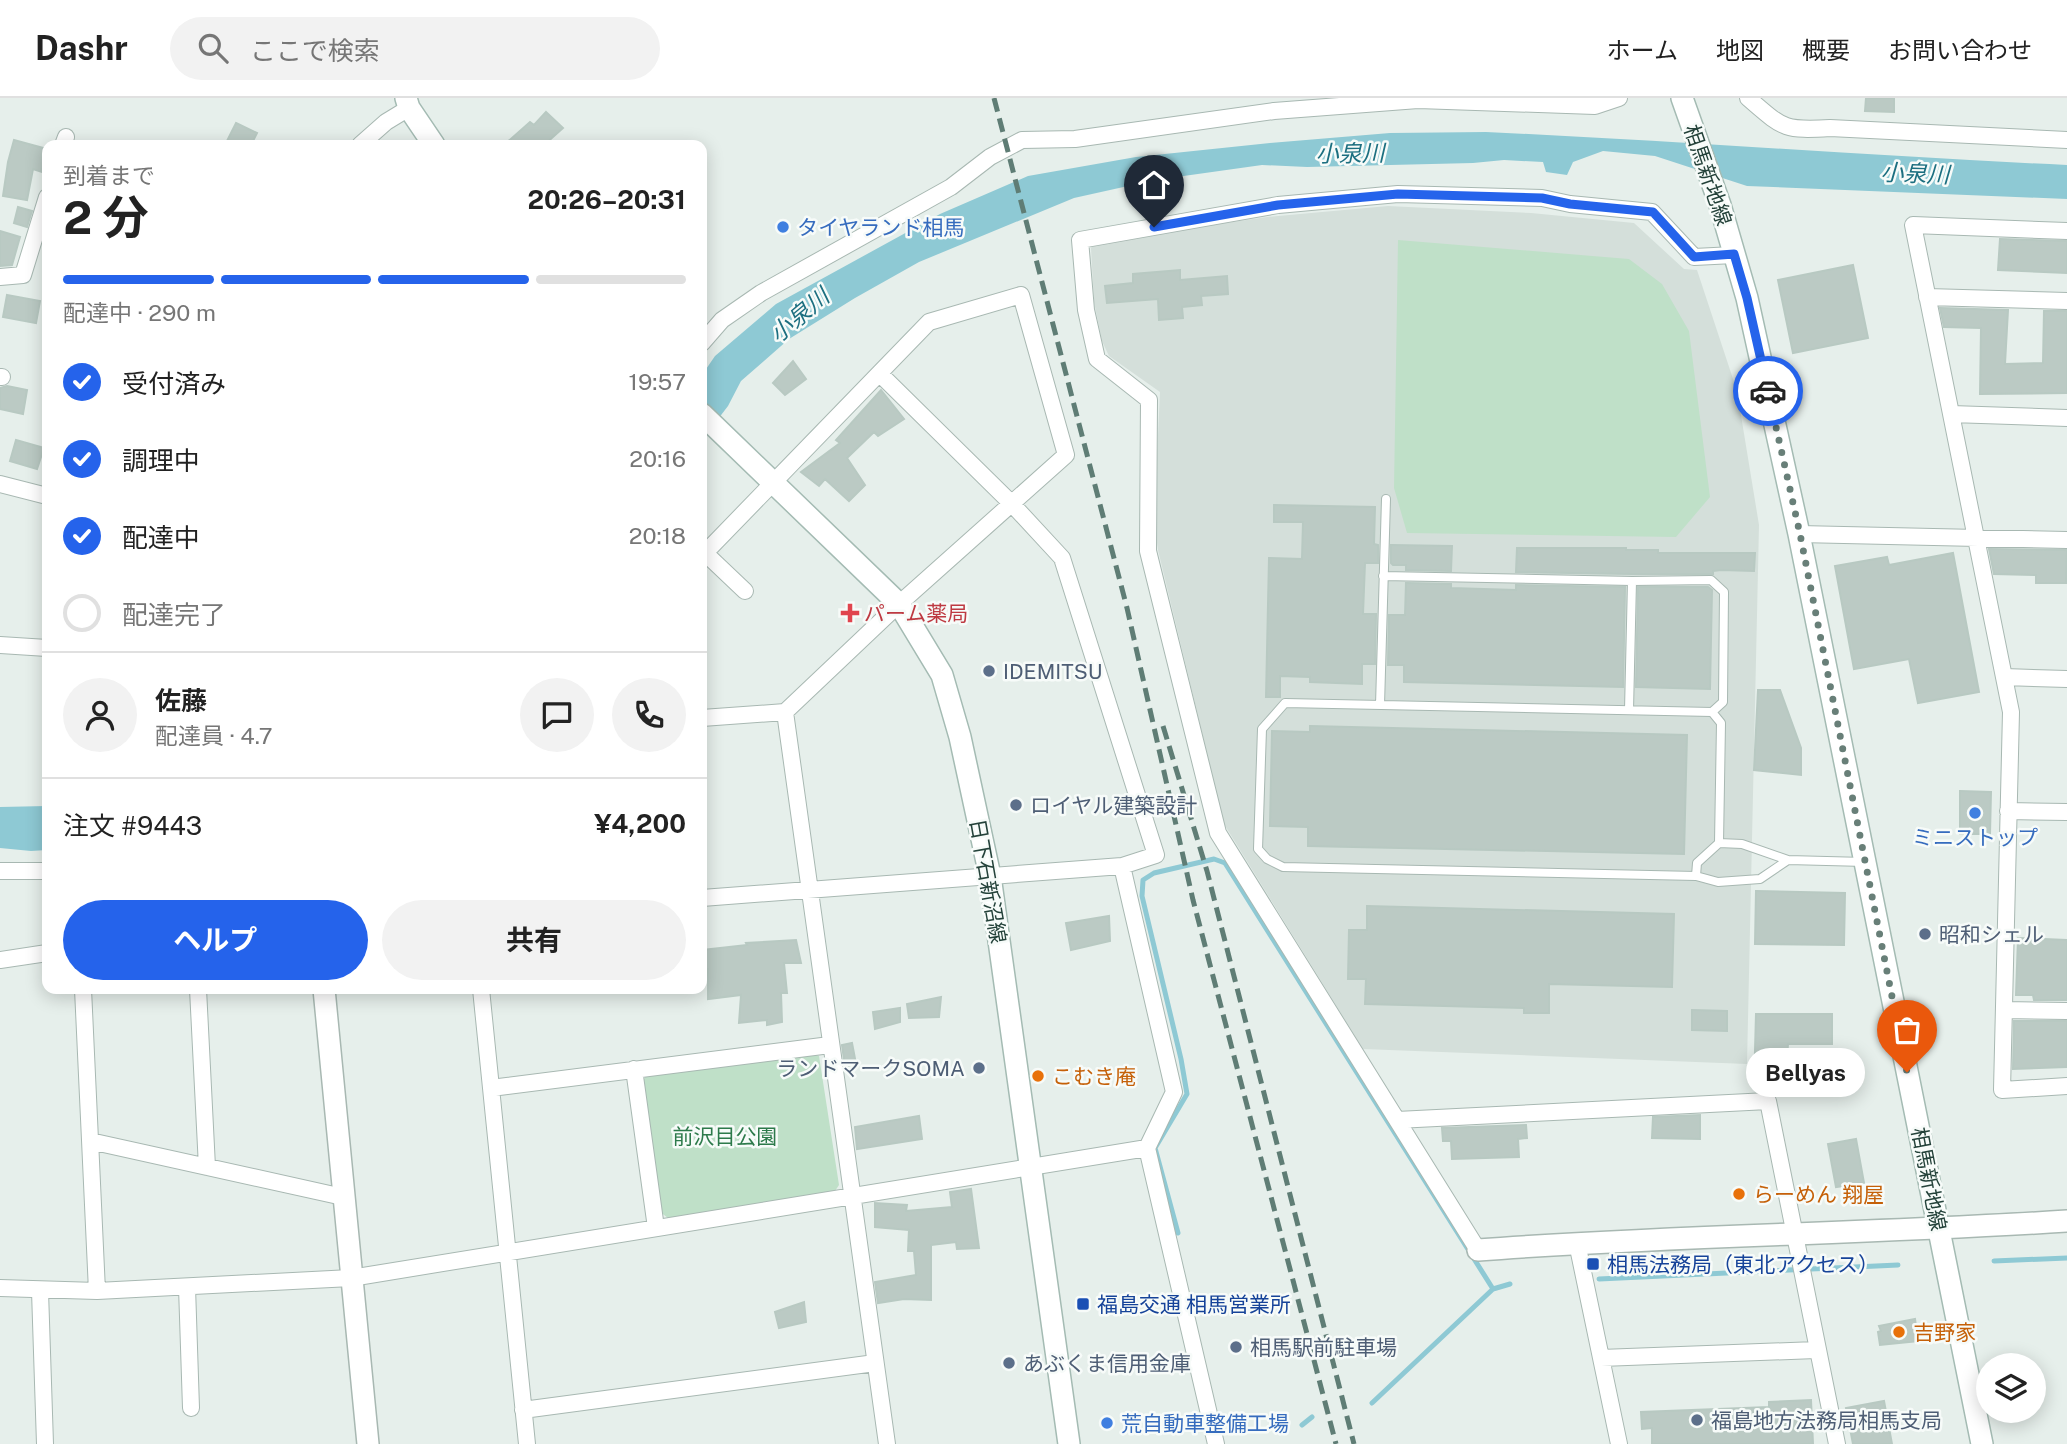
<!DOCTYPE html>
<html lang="ja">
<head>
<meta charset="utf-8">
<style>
	:root { --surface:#fff; --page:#f2f2f2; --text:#222; --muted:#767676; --line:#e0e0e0; --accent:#2563eb }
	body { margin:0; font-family:"Public Sans","Noto Sans JP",sans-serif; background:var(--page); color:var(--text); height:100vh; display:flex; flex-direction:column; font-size:26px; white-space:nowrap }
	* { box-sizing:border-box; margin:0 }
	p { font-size:23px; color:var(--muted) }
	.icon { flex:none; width:38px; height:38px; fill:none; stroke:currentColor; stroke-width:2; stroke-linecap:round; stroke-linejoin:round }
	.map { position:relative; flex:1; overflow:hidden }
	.panel { position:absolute; left:42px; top:42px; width:665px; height:854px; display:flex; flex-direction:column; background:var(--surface); border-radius:14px; box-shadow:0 4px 18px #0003 }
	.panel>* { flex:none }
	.controls { position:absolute; left:1976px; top:1255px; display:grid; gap:14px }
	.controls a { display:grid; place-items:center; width:70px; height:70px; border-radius:50%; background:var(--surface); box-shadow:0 4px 18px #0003; font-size:35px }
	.pin { position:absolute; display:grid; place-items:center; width:60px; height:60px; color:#fff; margin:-72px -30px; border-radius:50% 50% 50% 0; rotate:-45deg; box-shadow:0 0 7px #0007 }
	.pin .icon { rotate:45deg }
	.courier { position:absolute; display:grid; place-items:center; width:70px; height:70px; margin:-35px; border:5px solid #2563eb; border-radius:50%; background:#fff; color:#222; box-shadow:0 2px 9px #0007 }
	.bubble { position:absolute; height:49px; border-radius:24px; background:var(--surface); box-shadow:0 4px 18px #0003; font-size:23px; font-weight:700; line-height:49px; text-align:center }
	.overview em { font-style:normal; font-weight:700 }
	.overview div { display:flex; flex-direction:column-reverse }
	.overview { display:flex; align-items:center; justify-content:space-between; height:119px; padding:0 21px }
	h1 { font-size:46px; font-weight:700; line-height:52px }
	.bar { display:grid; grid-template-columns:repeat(4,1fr); gap:10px 7px; align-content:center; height:84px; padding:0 21px }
	.bar i { height:9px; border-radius:5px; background:var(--line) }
	.bar .on { background:var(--accent) }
	.bar p { grid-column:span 4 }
	.line { display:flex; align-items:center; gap:18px; padding:0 21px; border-top:2px solid var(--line) }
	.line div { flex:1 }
	.round { display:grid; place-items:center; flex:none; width:74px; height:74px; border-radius:37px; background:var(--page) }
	ol { padding:0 21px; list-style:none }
	li { display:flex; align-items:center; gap:21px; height:77px }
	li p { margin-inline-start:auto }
	li .icon { padding:7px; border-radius:50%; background:var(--accent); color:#fff; stroke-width:4 }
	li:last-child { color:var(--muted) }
	li i { width:38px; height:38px; border:4px solid var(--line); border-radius:50% }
	.cta { display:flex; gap:14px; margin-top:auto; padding:14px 21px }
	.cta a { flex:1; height:80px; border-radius:42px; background:var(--accent); color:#fff; font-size:28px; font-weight:700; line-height:80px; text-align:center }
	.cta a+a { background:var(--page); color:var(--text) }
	header { display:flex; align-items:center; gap:42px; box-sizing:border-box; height:98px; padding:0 35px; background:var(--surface); border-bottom:2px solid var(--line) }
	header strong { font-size:33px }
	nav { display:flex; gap:38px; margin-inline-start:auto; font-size:24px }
	.search { width:490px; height:63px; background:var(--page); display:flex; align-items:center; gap:18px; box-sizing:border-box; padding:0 24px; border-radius:38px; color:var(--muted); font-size:26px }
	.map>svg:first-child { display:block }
	.built { fill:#d4dfda }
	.green { fill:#bfe0c8 }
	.water { fill:#8ec9d4 }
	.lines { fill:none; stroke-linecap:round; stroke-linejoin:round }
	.stream { stroke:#8ec9d4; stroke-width:5 }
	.building { fill:#bbcac4; stroke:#b8c9c2; stroke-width:2 }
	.service-casing { stroke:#a8b8b2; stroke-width:10 }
	.minor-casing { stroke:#a8b8b2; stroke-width:18 }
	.tertiary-casing { stroke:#a8b8b2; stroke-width:24 }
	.secondary-casing { stroke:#a4bbb3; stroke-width:24 }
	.service { stroke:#fff; stroke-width:8 }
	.minor { stroke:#fff; stroke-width:16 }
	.tertiary { stroke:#fff; stroke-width:21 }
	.secondary { stroke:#fff; stroke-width:21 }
	.rail { stroke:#5f7d75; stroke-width:5; stroke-dasharray:14 7; stroke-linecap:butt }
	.done { stroke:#687f78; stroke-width:7; stroke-dasharray:0 12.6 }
	.route { stroke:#2563eb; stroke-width:9 }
	.shop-dot { fill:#3f7fe0; stroke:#f7fbf9; stroke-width:2.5 }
	.health-dot { fill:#e0444e; stroke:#f7fbf9; stroke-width:2.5 }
	.service-dot { fill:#5c6f8a; stroke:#f7fbf9; stroke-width:2.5 }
	.food-dot { fill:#e8710a; stroke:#f7fbf9; stroke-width:2.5 }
	.transit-dot { fill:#1a4fb4; stroke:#f7fbf9; stroke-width:2.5 }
	.labels { text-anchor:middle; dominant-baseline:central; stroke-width:5; stroke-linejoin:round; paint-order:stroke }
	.street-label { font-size:21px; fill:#24423a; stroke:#f7fbf9 }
	.shop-label { font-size:21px; fill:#366cbe; stroke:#f7fbf9; text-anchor:start }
	.health-label { font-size:21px; fill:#be3a42; stroke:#f7fbf9; text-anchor:start }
	.service-label { font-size:21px; fill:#4e5e75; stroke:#f7fbf9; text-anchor:start }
	.food-label { font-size:21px; fill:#c56008; stroke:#f7fbf9; text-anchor:start }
	.park-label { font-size:21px; fill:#2d7a4b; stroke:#f7fbf9 }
	.transit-label { font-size:21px; fill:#164399; stroke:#f7fbf9; text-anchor:start }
	.water-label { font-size:23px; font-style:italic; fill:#1c6f80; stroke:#f7fbf9 }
</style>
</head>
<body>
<header>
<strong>Dashr</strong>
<div class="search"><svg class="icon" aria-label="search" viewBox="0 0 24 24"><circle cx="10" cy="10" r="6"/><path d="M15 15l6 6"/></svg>ここで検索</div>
<nav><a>ホーム</a><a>地図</a><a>概要</a><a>お問い合わせ</a></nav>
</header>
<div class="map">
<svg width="2067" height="1346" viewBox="0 0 2067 1346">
	<rect width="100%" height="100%" fill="#e6efeb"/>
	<path class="built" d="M 1388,108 L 1531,115 L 1634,125 L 1684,171 L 1697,172 L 1737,293 L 1759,427 L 1747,966 L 1363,951 L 1224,726 L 1158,452 L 1154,424 L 1160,294 L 1109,258 L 1102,243 L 1094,204 L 1091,150 L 1094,144 L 1267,119 Z"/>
	<path class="green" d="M 1398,142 L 1629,161 L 1662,186 L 1689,233 L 1710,399 L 1676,439 L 1407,435 L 1394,390 Z
		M 811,955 L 819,958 L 839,1087 L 835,1093 L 668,1120 L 659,1113 L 643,983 L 647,976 Z"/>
	<path class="water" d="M 1486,34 C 1680,43 1873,58 2067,67 L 2067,101 L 1747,88 L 1655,58 L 1603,53 L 1573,64 L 1567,77 L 1546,74 L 1543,64 L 1504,62 L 1473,65 L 1307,69 L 1262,67 L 1155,82 L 1074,100 L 919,164 L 855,200 L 789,241 L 741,283 L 728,308 L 702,342 L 702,277 L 715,258 L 776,206 L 940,116 L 1028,78 L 1136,59 L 1270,45 L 1390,35 Z
		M 47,708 L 47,752 L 31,753 L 0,750 L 0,709 Z"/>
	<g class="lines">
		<path class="stream" d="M 1178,1135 L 1155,1050 L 1187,996 L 1181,961 L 1142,798 L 1143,782 L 1154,775 L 1214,761 L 1225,765 L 1493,1191
			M 1994,1163 L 2067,1160
			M 1599,1181 L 1898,1167
			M 1372,1305 L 1493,1191 L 1510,1186
			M 1302,1327 L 1312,1319"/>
	</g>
	<path class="building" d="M 1866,0 L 1894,0 L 1894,14 L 1865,13 Z
		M 546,14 L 563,30 L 544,47 L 504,47 L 530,24 L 534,27 Z
		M 236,25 L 257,35 L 251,47 L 225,47 Z
		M 14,42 L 47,51 L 42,74 L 33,71 L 27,102 L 3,98 L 8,64 Z
		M 18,109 L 32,113 L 27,129 L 14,125 Z
		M 0,133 L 20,139 L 12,167 L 0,168 Z
		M 2000,141 L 2067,143 L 2067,175 L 1998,172 Z
		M 1853,167 L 1868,240 L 1793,255 L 1778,182 Z
		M 1180,172 L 1180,182 L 1227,178 L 1228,196 L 1201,198 L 1202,207 L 1182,209 L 1183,220 L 1159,222 L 1158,201 L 1107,205 L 1105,188 L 1133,185 L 1133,176 Z
		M 7,197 L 40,203 L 36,225 L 3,219 Z
		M 1940,210 L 2008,212 L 2005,266 L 2043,265 L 2044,213 L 2067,213 L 2067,295 L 1980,296 L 1981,230 L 1944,229 Z
		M 793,263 L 806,281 L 785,297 L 773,285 Z
		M 7,288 L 27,292 L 23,316 L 0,311 L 0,290 Z
		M 881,292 L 904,321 L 878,338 L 874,334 L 847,360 L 865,387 L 849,403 L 825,381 L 819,388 L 801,374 L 840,345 L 836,342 Z
		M 16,342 L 44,350 L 37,371 L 10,363 Z
		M 1274,407 L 1375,409 L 1374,446 L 1378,447 L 1378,465 L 1365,465 L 1363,516 L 1376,516 L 1375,566 L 1362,566 L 1362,586 L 1310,584 L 1310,579 L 1280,578 L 1280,599 L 1266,599 L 1269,460 L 1302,461 L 1303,424 L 1274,424 Z
		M 1391,447 L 1452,448 L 1451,473 L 1406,472 L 1406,467 L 1393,467 L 1391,465 Z
		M 1517,450 L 1626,450 L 1626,452 L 1658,452 L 1658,455 L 1755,455 L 1754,473 L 1721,472 L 1713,473 L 1713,476 L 1632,476 L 1516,474 Z
		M 1989,451 L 2067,452 L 2066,485 L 2036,485 L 2036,477 L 1994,476 Z
		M 1953,455 L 1979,594 L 1918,605 L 1909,561 L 1854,571 L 1835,468 L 1887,459 L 1889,467 Z
		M 1406,485 L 1451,486 L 1451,490 L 1516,492 L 1516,487 L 1625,489 L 1623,589 L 1404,584 L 1404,567 L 1388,567 L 1389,517 L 1405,517 Z
		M 1638,489 L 1708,489 L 1712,492 L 1710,591 L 1636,589 Z
		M 1758,592 L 1780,592 L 1801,650 L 1801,677 L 1754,672 Z
		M 1310,628 L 1687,637 L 1684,756 L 1308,748 L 1308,729 L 1270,728 L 1272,633 L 1310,634 Z
		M 1960,693 L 1991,694 L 1990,736 L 1960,736 Z
		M 1756,793 L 1845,795 L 1844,847 L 1755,846 Z
		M 1367,808 L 1674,816 L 1672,889 L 1549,886 L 1549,915 L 1524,915 L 1524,910 L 1365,906 L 1366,881 L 1348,881 L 1349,832 L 1367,832 Z
		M 1109,818 L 1110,843 L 1071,852 L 1066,825 Z
		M 2018,840 L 2067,842 L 2067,902 L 2034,902 L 2033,897 L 2016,897 Z
		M 796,842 L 801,865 L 784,865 L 787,895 L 781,895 L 782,924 L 767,927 L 767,922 L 739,925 L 741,897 L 708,901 L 708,871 L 704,871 L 703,852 L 747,847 L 746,845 Z
		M 941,899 L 939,919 L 909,920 L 907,906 Z
		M 900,910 L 900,924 L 875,931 L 873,914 Z
		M 1692,912 L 1727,913 L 1727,933 L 1692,932 Z
		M 1756,916 L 1832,916 L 1832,946 L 1788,946 L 1785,990 L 1754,989 Z
		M 2014,923 L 2067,923 L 2067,969 L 2013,971 Z
		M 852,945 L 856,966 L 845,968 L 842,947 Z
		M 1700,1017 L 1700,1041 L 1652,1040 L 1653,1019 Z
		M 919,1018 L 922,1041 L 857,1051 L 855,1029 Z
		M 1526,1027 L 1527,1040 L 1518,1041 L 1519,1059 L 1452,1061 L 1451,1043 L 1443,1043 L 1442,1030 Z
		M 1856,1041 L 1864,1085 L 1836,1089 L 1828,1046 Z
		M 971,1091 L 979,1150 L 957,1151 L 956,1144 L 931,1147 L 931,1202 L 904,1201 L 878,1205 L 875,1184 L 916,1177 L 914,1153 L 908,1153 L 909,1132 L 875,1129 L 875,1105 L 907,1107 L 906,1113 L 952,1109 L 950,1094 Z
		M 804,1204 L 806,1224 L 779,1230 L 775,1214 Z
		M 1915,1221 L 1918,1243 L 1880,1247 L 1878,1234 L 1881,1233 L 1879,1228 Z
		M 1811,1302 L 1813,1346 L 1652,1346 L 1652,1330 L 1642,1331 L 1641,1314 L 1769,1309 L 1769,1304 Z
		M 1884,1303 L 1892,1346 L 1853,1346 L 1846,1310 Z"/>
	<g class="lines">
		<defs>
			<path id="service" d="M 1383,478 L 1632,483 L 1711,482 L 1724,494 L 1723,604 L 1712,614
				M 1380,607 L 1386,401
				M 1629,612 L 1632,483
				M 1719,745 L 1742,746 L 1788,762 L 1760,781 L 1718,784 L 1696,778 L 1697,765 Z
				M 1788,762 L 1865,764
				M 1696,778 L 1283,769 L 1267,761 L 1258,751 L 1262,631 L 1285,605 L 1712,614 L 1721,625 L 1719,745"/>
			<path id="minor" d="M 1748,0 C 1783,30 1783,33 1830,30 L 2067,42
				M 63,47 L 66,39
				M 360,47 L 386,24 L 409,10
				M 2067,133 L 1913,127 L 2011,614 L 2002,992 L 2067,988
				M 0,179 L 23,177 L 47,99
				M 1927,199 L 2067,203
				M 702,245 L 722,222 L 761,195 L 951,89 L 990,59 L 1022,42 L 1075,41 L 1274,13 L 1418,2 L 1595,8 L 1619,0
				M 880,276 L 1012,406 L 1062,460 L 1156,757 L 1122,768
				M 0,279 L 2,279
				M 1951,316 L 2067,320
				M 0,386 L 47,398
				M 1799,436 L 2067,442
				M 705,455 L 745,493
				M 702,458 L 929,224 L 1021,197 L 1066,357 L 899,506 L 785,614 L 887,1346
				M 0,547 L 47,550
				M 2004,579 L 2067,581
				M 702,620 L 785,614
				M 2008,713 L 2067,714
				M 0,773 L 47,773
				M 702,800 L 1122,768 L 1174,994 L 1147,1050 L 1216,1346
				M 0,862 L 47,855
				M 83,891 L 97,1193
				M 198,891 L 207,1069
				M 481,891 L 527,1346
				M 2004,912 L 2067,913
				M 634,971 L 656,1130
				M 491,990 L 830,947
				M 1397,1022 L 1768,1003 L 1837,1346
				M 90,1043 L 343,1099
				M 1577,1145 L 1619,1346
				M 1478,1152 L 1218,735 L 1148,453 L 1149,302 L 1097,261 L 1086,212 L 1080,142 L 1278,107 L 1398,96 L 1542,100 L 1570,106 L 1652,114 L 1694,159 L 1734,157
				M 187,1189 L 191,1310
				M 0,1190 L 97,1193 L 351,1180 L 1147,1050
				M 40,1193 L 45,1346
				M 1601,1260 L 1816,1252
				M 523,1312 L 875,1265"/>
			<path id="tertiary" d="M 324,891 L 368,1346
				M 1478,1152 C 1674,1137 1871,1136 2067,1123"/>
			<path id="secondary" d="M 406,0 L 409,10 L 434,47
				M 1682,0 L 1720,107 L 1747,200 L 1799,436 L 1982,1346
				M 702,316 L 899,506 L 942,577 L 960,639 L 990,778 L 1069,1346"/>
		</defs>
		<use href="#service" class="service-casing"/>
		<use href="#minor" class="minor-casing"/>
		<use href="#tertiary" class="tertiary-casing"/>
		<use href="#secondary" class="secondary-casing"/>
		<use href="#service" class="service"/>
		<use href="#minor" class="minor"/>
		<use href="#tertiary" class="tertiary"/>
		<use href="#secondary" class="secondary"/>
		<path class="rail" d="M 994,0 L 1127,510 L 1193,802 L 1336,1346
			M 1163,628 L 1207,773 L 1354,1346"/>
	</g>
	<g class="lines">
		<path class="done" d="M 1768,293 L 1800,436 L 1907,974"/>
		<path class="route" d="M 1154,129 L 1278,107 L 1398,96 L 1542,100 L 1570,106 L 1653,114 L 1694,159 L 1734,156 L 1747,200 L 1768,293"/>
	</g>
	<g class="shop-dot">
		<circle cx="783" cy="129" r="7"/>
		<circle cx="1975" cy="715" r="7"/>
		<circle cx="1107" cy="1325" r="7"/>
	</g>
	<path class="health-dot" d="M846.5 504.5h7v7h7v7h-7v7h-7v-7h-7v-7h7z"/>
	<g class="service-dot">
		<circle cx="989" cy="573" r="7"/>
		<circle cx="1016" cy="707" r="7"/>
		<circle cx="1925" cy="836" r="7"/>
		<circle cx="979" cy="970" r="7"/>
		<circle cx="1236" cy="1249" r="7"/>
		<circle cx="1009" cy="1265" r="7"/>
		<circle cx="1697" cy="1322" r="7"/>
	</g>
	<g class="food-dot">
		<circle cx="1038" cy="978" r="7"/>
		<circle cx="1739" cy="1096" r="7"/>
		<circle cx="1899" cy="1234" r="7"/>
	</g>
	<g class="transit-dot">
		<rect x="1586" y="1159" width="14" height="14" rx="3.5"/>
		<rect x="1076" y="1199" width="14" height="14" rx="3.5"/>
	</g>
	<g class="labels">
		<g class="street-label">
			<text transform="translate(1708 77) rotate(71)">相馬新地線</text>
			<text transform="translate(988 783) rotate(80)">日下石新沼線</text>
			<text transform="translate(1929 1081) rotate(79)">相馬新地線</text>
		</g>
		<g class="shop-label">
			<text x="797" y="129">タイヤランド相馬</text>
			<text x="1975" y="739" text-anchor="middle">ミニストップ</text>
			<text x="1121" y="1325">荒自動車整備工場</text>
		</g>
		<g class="health-label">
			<text x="864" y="515">パーム薬局</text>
		</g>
		<g class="service-label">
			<text x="1003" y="573">IDEMITSU</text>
			<text x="1030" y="707">ロイヤル建築設計</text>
			<text x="1939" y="836">昭和シェル</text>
			<text x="965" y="970" text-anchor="end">ランドマークSOMA</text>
			<text x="1250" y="1249">相馬駅前駐車場</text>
			<text x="1023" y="1265">あぶくま信用金庫</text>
			<text x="1711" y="1322">福島地方法務局相馬支局</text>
		</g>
		<g class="food-label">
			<text x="1052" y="978">こむき庵</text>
			<text x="1753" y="1096">らーめん 翔屋</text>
			<text x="1913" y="1234">吉野家</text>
		</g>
		<g class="park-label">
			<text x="725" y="1038">前沢目公園</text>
		</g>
		<g class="transit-label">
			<text x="1607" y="1166">相馬法務局（東北アクセス）</text>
			<text x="1097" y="1206">福島交通 相馬営業所</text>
		</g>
		<g class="water-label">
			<text transform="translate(1350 55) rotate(-1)">小泉川</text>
			<text transform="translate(1915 75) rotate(2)">小泉川</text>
			<text transform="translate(799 217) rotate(-40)">小泉川</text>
		</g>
	</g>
</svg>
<div class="controls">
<a><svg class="icon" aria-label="layers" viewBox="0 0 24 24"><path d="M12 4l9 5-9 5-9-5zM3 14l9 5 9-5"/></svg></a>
</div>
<div class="pin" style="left:1907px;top:974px;background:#ea580c"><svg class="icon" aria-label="bag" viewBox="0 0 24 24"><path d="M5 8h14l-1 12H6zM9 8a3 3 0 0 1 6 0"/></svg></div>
<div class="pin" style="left:1154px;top:129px;background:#1f2937"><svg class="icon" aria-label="home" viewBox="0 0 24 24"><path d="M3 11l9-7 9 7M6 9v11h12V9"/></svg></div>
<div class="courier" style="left:1768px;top:293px"><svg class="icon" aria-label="car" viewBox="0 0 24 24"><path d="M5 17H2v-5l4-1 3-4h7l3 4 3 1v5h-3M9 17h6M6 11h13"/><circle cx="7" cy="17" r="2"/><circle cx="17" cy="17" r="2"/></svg></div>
<div class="bubble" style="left:1746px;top:950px;width:119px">Bellyas</div>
<section class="panel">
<div class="overview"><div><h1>2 分</h1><p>到着まで</p></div><em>20:26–20:31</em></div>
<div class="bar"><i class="on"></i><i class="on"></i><i class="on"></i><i></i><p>配達中 · 290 m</p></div>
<ol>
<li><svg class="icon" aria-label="check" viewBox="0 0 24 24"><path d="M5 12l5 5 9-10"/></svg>受付済み<p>19:57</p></li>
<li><svg class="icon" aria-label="check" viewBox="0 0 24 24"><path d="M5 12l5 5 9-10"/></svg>調理中<p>20:16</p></li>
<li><svg class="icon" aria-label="check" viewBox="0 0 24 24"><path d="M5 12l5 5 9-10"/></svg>配達中<p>20:18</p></li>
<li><i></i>配達完了</li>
</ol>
<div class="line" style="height:126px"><a class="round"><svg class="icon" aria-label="person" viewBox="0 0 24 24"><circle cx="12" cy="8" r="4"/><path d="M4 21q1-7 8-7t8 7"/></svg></a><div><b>佐藤</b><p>配達員 · 4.7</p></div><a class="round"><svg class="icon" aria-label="chat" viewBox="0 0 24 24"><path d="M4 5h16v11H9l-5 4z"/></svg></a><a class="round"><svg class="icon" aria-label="phone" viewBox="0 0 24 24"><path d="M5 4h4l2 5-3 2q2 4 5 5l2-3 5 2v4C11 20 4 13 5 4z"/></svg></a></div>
<div class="line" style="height:91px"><div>注文 #9443</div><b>¥4,200</b></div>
<div class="cta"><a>ヘルプ</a><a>共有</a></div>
</section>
</div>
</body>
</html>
